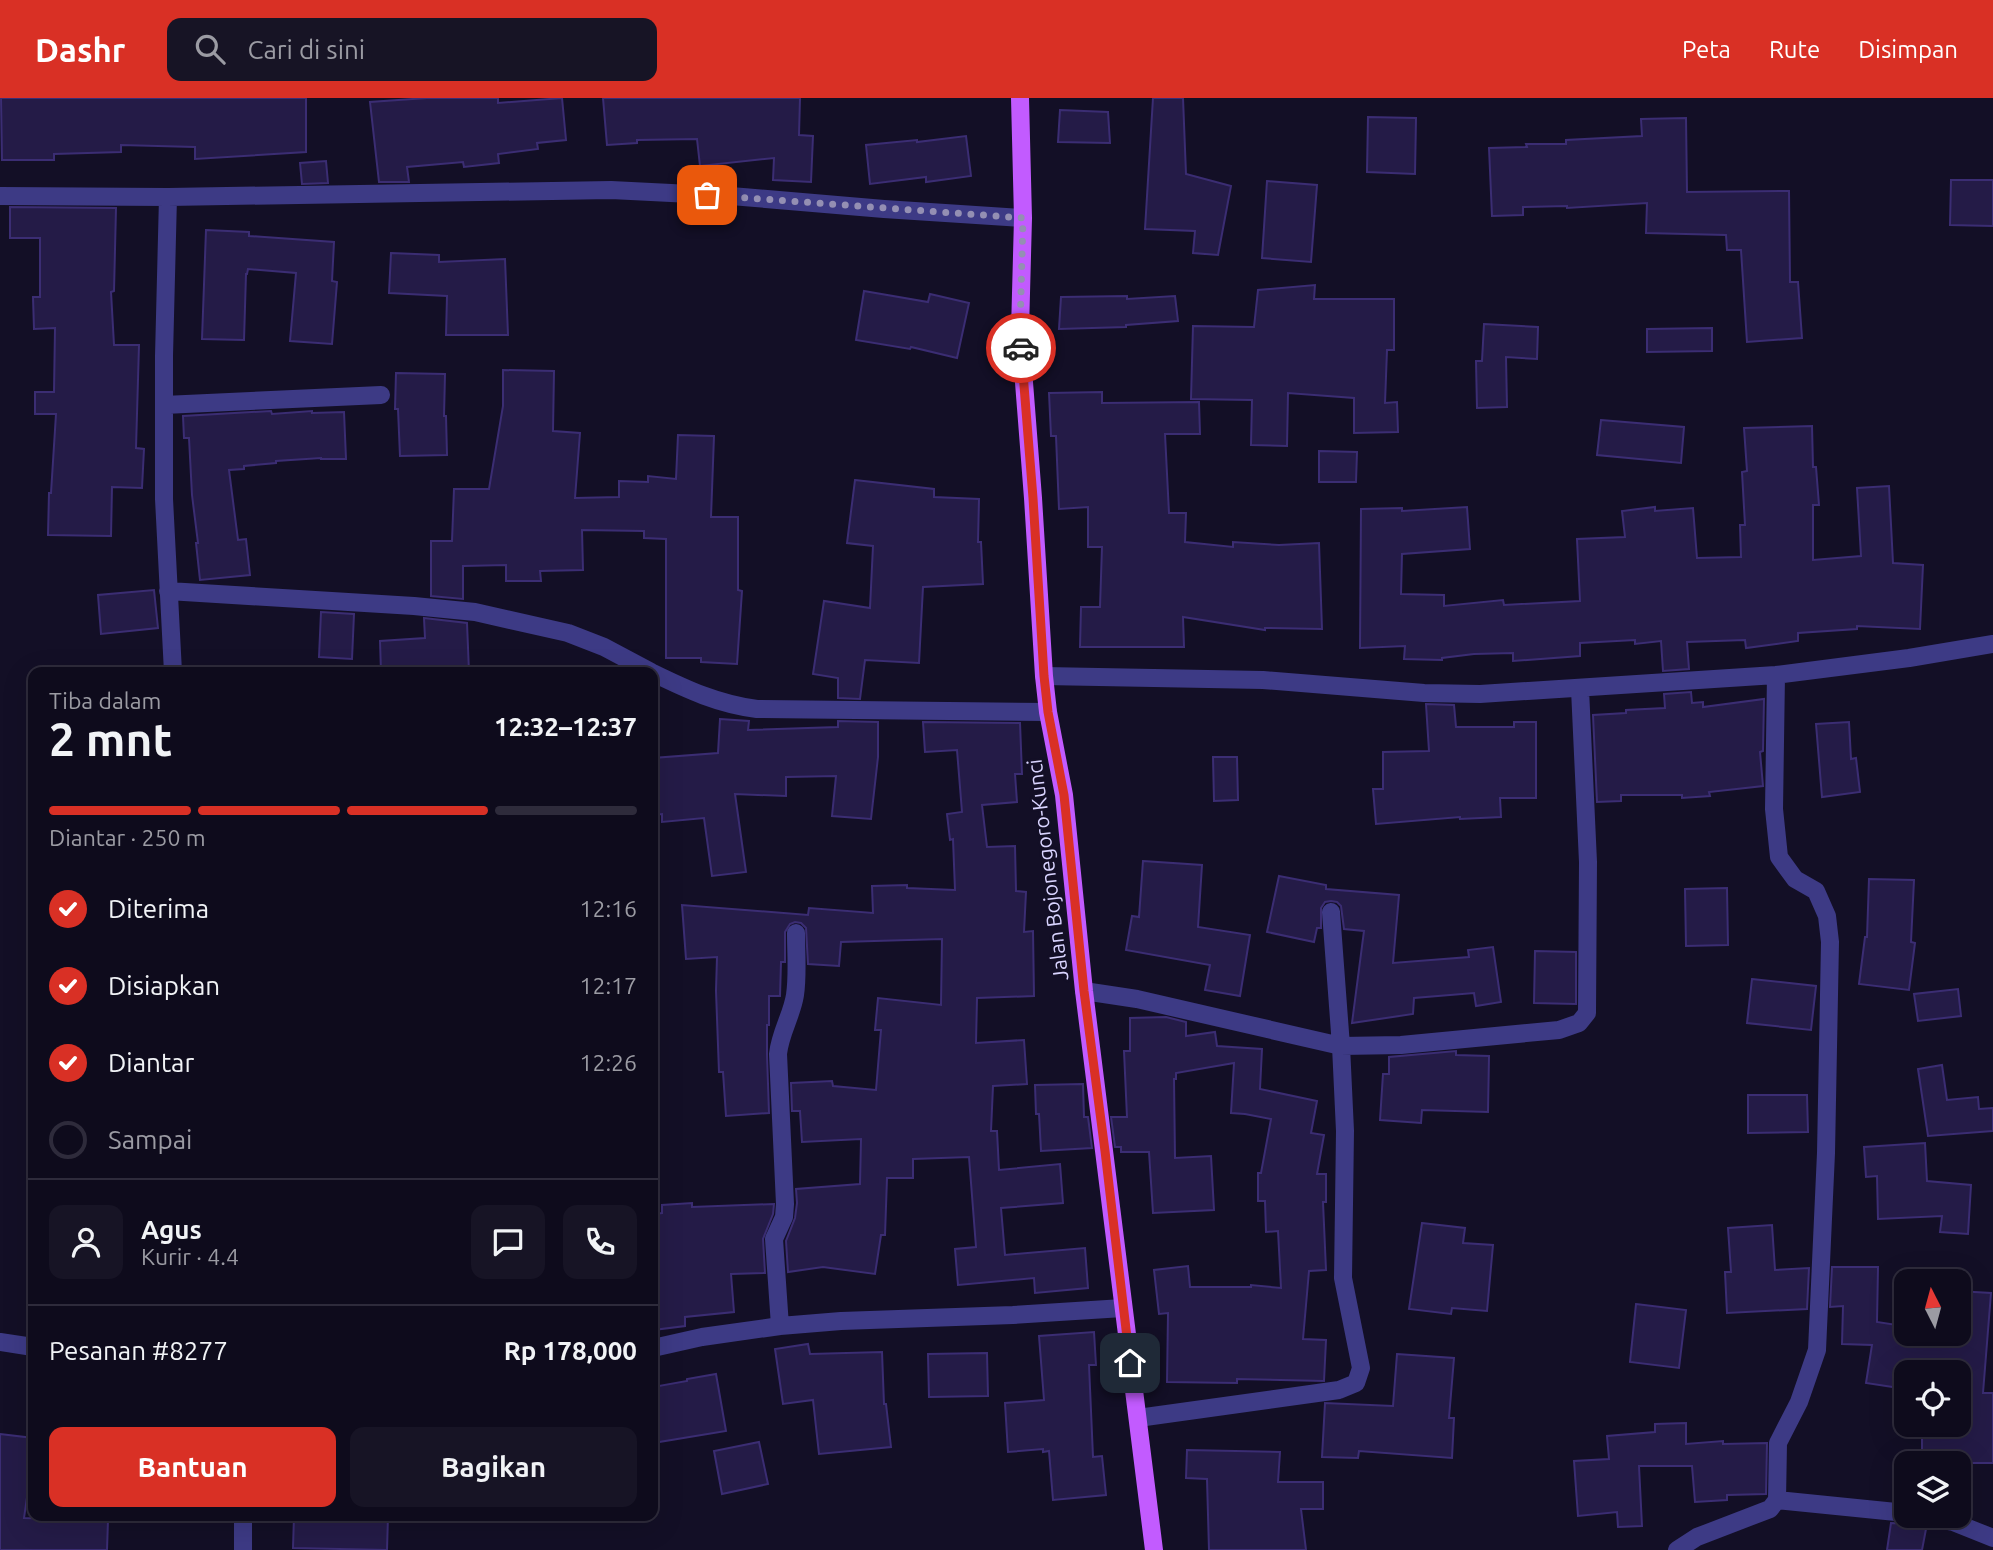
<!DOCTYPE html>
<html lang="id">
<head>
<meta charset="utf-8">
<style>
	:root { --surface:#0e0b1c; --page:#171425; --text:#f1f3f6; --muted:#9b9ba3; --line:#2e2b3b; --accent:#d93025 }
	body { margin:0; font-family:Ubuntu,sans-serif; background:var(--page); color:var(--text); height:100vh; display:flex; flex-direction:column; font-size:26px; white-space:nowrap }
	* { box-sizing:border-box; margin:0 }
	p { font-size:23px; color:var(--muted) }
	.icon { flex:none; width:38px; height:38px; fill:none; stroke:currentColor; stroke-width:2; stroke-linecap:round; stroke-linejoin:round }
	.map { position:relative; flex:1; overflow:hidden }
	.details { position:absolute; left:28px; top:569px; width:630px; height:854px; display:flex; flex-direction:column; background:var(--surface); border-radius:14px; box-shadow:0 7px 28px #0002,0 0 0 2px var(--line) }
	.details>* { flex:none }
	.needle { width:46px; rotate:354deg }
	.fabs { position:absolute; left:1894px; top:1171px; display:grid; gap:14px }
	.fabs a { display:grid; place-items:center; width:77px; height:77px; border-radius:14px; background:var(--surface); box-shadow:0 7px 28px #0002,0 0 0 2px var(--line); font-size:35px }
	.pin { position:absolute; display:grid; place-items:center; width:60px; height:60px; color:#fff; margin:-30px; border-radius:14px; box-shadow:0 4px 10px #0006 }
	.courier { position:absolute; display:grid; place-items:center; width:70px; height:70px; margin:-35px; border:5px solid #d93025; border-radius:50%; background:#fff; color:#222; box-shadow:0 2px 9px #0007 }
	.summary em { font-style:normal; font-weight:700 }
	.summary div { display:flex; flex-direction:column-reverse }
	.summary { display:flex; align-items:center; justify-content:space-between; height:119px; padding:0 21px }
	h1 { font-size:46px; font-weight:700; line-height:52px }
	.bar { display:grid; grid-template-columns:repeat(4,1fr); gap:10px 7px; align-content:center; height:84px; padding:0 21px }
	.bar i { height:9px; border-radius:5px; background:var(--line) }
	.bar .on { background:var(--accent) }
	.bar p { grid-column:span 4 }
	.line { display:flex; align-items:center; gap:18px; padding:0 21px; border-top:2px solid var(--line) }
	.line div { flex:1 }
	.round { display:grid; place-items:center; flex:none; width:74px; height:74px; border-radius:14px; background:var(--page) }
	ol { padding:0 21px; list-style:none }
	li { display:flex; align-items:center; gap:21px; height:77px }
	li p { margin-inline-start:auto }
	li .icon { padding:7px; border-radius:50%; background:var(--accent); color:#fff; stroke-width:4 }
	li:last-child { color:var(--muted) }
	li i { width:38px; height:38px; border:4px solid var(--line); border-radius:50% }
	.cta { display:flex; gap:14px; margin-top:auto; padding:14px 21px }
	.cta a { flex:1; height:80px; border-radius:14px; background:var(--accent); color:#fff; font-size:28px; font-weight:700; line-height:80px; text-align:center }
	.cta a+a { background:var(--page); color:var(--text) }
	header { display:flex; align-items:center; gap:42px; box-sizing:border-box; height:98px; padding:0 35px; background:var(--accent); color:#fff }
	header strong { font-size:33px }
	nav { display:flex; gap:38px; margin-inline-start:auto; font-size:24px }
	.search { width:490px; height:63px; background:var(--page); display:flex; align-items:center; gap:18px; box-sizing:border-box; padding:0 24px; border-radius:14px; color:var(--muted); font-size:26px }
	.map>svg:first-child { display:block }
	.building { fill:#241b47; stroke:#3b2d73; stroke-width:2 }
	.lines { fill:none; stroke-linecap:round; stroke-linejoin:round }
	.minor { stroke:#3d3a85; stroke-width:18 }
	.major { stroke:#c25bff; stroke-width:18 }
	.done { stroke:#948fb3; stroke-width:7; stroke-dasharray:0 12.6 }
	.route { stroke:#d93025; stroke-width:9 }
	.labels { text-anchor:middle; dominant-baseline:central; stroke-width:5; stroke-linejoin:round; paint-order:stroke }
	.street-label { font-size:21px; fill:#d9d4ff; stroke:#130f26 }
</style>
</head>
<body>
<header>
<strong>Dashr</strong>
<div class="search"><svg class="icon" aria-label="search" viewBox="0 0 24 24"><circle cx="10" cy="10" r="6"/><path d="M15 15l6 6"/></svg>Cari di sini</div>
<nav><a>Peta</a><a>Rute</a><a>Disimpan</a></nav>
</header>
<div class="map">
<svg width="1993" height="1452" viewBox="0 0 1993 1452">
	<rect width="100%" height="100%" fill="#130f26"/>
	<path class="building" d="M 1,0 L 306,0 L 306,54 L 195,61 L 195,49 L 121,47 L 121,54 L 54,56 L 54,62 L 2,62 Z
		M 427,0 L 498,0 L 498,5 L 562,0 L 566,42 L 537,45 L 538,51 L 498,56 L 499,65 L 464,69 L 463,64 L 407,69 L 409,84 L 379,84 L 370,4 Z
		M 603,0 L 800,0 L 799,37 L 813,38 L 811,84 L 773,82 L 774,60 L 700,68 L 697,41 L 637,42 L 637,45 L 607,47 Z
		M 1153,0 L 1183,0 L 1186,76 L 1231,88 L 1218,157 L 1193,155 L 1195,133 L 1145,131 Z
		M 1060,12 L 1108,14 L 1110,45 L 1058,44 Z
		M 1368,19 L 1416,20 L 1415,76 L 1367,74 Z
		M 1686,20 L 1687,94 L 1789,93 L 1790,184 L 1798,184 L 1802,240 L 1747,244 L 1741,152 L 1727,152 L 1726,137 L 1646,135 L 1647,105 L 1567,110 L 1567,108 L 1523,109 L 1523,117 L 1492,118 L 1489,50 L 1527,49 L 1526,46 L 1566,46 L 1566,42 L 1642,38 L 1641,21 Z
		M 966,38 L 971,78 L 926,84 L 926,79 L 870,86 L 866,47 L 917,42 L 917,44 Z
		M 326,63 L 328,85 L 302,86 L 300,65 Z
		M 1951,82 L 1993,82 L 1993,128 L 1950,127 Z
		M 1267,83 L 1317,87 L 1311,164 L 1262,160 Z
		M 10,109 L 116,110 L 114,193 L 111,194 L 114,247 L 139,247 L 136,350 L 144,351 L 142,390 L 112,389 L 111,438 L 48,437 L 49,395 L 51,395 L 56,316 L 35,316 L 35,294 L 54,294 L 55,230 L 34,231 L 33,199 L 40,199 L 40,140 L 10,140 Z
		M 206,132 L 249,134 L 249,138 L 334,144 L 332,183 L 337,184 L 332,246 L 290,243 L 296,175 L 248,171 L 247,176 L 246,176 L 244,242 L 202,241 Z
		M 391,155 L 439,157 L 439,164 L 505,161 L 508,237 L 446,237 L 447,198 L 389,195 Z
		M 1315,187 L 1314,201 L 1394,201 L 1394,252 L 1387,252 L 1385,305 L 1397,304 L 1398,334 L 1354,335 L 1354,300 L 1288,295 L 1287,348 L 1251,347 L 1252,302 L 1191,301 L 1193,228 L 1254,229 L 1258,192 Z
		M 864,193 L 928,204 L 930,196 L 969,205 L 957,260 L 911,249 L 910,251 L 856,242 Z
		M 1127,198 L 1127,201 L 1175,198 L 1178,223 L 1126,227 L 1126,229 L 1059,231 L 1061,199 Z
		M 1484,226 L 1538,229 L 1537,261 L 1506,259 L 1507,309 L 1477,310 L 1476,263 L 1482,263 Z
		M 1712,230 L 1712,253 L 1647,254 L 1647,231 Z
		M 503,272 L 554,273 L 553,333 L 580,335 L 575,400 L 619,399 L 619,383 L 648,384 L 648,378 L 676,381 L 678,337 L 714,338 L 711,419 L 738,419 L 738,492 L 742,493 L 737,566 L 701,564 L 701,560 L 666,560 L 666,441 L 644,440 L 644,433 L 582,432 L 583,472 L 540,473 L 541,483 L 506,483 L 506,467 L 463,468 L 463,501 L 431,498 L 431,443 L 452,443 L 454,391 L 489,391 L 503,308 Z
		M 396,275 L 445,276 L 444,318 L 446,318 L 447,357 L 400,358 L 398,311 L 395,311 Z
		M 1102,294 L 1102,305 L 1199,304 L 1200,336 L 1165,336 L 1169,415 L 1186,415 L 1185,444 L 1233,449 L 1233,444 L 1279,447 L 1319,445 L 1322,531 L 1265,530 L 1265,532 L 1183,519 L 1184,549 L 1080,549 L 1081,509 L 1100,509 L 1102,449 L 1088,449 L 1088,409 L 1059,411 L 1056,338 L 1051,338 L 1049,295 Z
		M 271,313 L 272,316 L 312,313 L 312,315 L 344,314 L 346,361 L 321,361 L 321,360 L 276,363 L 276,365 L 244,368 L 244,371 L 229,372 L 238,442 L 246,441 L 250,477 L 200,482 L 196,445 L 198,445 L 192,397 L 189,340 L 184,340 L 183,318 Z
		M 1601,322 L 1684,329 L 1681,365 L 1597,357 Z
		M 1812,328 L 1813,369 L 1816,369 L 1819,407 L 1813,407 L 1813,462 L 1861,458 L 1857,390 L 1889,388 L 1893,465 L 1923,467 L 1920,531 L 1857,528 L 1857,531 L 1798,535 L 1798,543 L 1746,550 L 1745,542 L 1687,544 L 1689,571 L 1663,573 L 1661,543 L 1635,546 L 1635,542 L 1580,545 L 1580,558 L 1513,563 L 1513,555 L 1474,556 L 1442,560 L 1442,562 L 1404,561 L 1405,548 L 1360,550 L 1361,411 L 1402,410 L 1402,413 L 1467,409 L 1470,451 L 1402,456 L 1401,496 L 1444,497 L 1444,508 L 1503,502 L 1504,507 L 1580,503 L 1577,441 L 1625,439 L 1622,413 L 1655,409 L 1655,413 L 1693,410 L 1697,460 L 1741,459 L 1740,427 L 1745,427 L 1742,374 L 1747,373 L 1744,330 Z
		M 1319,353 L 1357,354 L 1356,384 L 1319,384 Z
		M 855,382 L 934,391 L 934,399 L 979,401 L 978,444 L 981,444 L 983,486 L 923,489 L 919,565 L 865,562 L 860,601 L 838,600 L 838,580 L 813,576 L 824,503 L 870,510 L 873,448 L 847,445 Z
		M 154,492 L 158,530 L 101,536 L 98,497 Z
		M 321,514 L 354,516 L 352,561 L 319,559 Z
		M 424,520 L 467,525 L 469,574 L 426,574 L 426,572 L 381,574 L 380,543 L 425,540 Z
		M 1691,594 L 1692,605 L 1703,604 L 1703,609 L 1764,601 L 1763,653 L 1760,654 L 1763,688 L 1709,694 L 1710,698 L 1682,700 L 1682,697 L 1621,697 L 1621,703 L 1597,704 L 1593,617 L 1626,615 L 1626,612 L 1665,610 L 1664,596 Z
		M 1426,606 L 1454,607 L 1456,629 L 1514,629 L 1514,624 L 1536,624 L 1536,700 L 1500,700 L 1501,719 L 1460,721 L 1460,719 L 1376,726 L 1373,691 L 1383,691 L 1383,654 L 1429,653 Z
		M 720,621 L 749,623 L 748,632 L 838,629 L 838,623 L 878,624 L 878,659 L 871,721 L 832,718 L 836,678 L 786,679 L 786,698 L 735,696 L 746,774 L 712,778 L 704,720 L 662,724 L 662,716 L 653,717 L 653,660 L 718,655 Z
		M 923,624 L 1020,625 L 1022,676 L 1015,676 L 1017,704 L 982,707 L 987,749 L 1015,748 L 1016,793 L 1026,794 L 1024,834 L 1033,833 L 1034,898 L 977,900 L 976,945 L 1024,942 L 1027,986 L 993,988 L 991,1033 L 997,1033 L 999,1072 L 1060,1066 L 1063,1105 L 1001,1110 L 1005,1157 L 1085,1150 L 1088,1190 L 1035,1195 L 1034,1180 L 958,1187 L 955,1151 L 976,1149 L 969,1059 L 913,1061 L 913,1080 L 887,1080 L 885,1137 L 881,1137 L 875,1176 L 823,1169 L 788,1174 L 786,1143 L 795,1120 L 797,1105 L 796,1091 L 860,1086 L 861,1041 L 802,1044 L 800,1013 L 792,1013 L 791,985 L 832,983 L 833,988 L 876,992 L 881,932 L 875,932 L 878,900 L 941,907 L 942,841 L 841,844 L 839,868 L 808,866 L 806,830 L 801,825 L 795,824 L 790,826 L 785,834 L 785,864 L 781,864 L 780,898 L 769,898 L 769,927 L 767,927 L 767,957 L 769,1015 L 726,1018 L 723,974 L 719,974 L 716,893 L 717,859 L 686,861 L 682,807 L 808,817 L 809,810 L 873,815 L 872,788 L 907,787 L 907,790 L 955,792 L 953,741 L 950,742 L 947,716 L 962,714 L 957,652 L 925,654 Z
		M 1849,624 L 1851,661 L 1856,660 L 1860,694 L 1822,699 L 1816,626 Z
		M 1213,659 L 1237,659 L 1238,702 L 1214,703 Z
		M 1143,763 L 1202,767 L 1198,829 L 1250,837 L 1240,898 L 1205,892 L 1210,867 L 1126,852 L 1132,818 L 1139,819 Z
		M 1279,778 L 1326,787 L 1326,791 L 1399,797 L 1393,865 L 1469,859 L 1468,852 L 1493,849 L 1501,904 L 1476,908 L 1474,895 L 1414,900 L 1413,916 L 1352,925 L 1364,833 L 1344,831 L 1341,808 L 1337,804 L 1331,803 L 1325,804 L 1321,810 L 1321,830 L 1317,830 L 1314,844 L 1267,834 Z
		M 1869,781 L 1914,782 L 1911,844 L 1915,845 L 1909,892 L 1859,886 L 1865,839 L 1867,839 Z
		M 1727,790 L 1728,847 L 1686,848 L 1685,791 Z
		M 1535,853 L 1576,854 L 1576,906 L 1534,905 Z
		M 1752,881 L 1816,888 L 1811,932 L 1747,925 Z
		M 1958,891 L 1961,918 L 1918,923 L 1914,896 Z
		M 1166,919 L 1186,924 L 1186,938 L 1215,934 L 1217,948 L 1262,951 L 1260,991 L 1317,1003 L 1311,1035 L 1324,1037 L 1317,1076 L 1326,1076 L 1326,1104 L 1323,1104 L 1326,1172 L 1309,1173 L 1303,1241 L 1326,1242 L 1324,1283 L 1237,1281 L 1237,1285 L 1167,1284 L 1168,1215 L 1159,1216 L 1154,1172 L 1188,1168 L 1190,1189 L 1251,1189 L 1251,1187 L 1281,1190 L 1278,1133 L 1266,1134 L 1265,1103 L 1258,1103 L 1258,1075 L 1261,1075 L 1271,1021 L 1245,1016 L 1231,1015 L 1234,965 L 1176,975 L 1176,981 L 1174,981 L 1175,1060 L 1211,1058 L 1214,1112 L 1153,1115 L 1149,1054 L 1121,1054 L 1121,1049 L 1115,1049 L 1111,1019 L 1127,1019 L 1124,953 L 1130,953 L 1130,920 Z
		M 1456,953 L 1456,957 L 1489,958 L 1488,1014 L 1422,1012 L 1421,1025 L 1380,1022 L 1383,976 L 1389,976 L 1389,959 Z
		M 1942,967 L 1947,1002 L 1978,999 L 1979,1011 L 1993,1010 L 1993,1033 L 1928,1038 L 1918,971 Z
		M 1083,986 L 1084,1019 L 1088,1019 L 1092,1050 L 1041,1053 L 1039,1016 L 1036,1016 L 1035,987 Z
		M 1748,997 L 1807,997 L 1808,1034 L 1748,1035 Z
		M 1925,1045 L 1927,1083 L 1971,1087 L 1968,1136 L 1940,1134 L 1942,1118 L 1878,1121 L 1877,1078 L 1866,1079 L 1864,1049 Z
		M 692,1105 L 692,1109 L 774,1106 L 773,1116 L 763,1141 L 765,1175 L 731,1176 L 734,1214 L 685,1219 L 685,1228 L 653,1232 L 653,1116 L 662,1115 L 662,1107 Z
		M 1422,1125 L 1465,1130 L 1463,1145 L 1493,1147 L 1487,1213 L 1452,1210 L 1451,1216 L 1409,1211 Z
		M 1772,1127 L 1775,1172 L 1809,1170 L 1807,1211 L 1727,1215 L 1725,1174 L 1731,1174 L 1728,1130 Z
		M 1832,1169 L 1878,1169 L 1877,1224 L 1897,1227 L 1895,1237 L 1958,1243 L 1958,1193 L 1991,1195 L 1983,1295 L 1993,1295 L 1993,1365 L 1922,1365 L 1922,1326 L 1958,1326 L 1958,1274 L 1914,1273 L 1906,1274 L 1906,1291 L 1866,1285 L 1872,1247 L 1842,1246 L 1843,1208 L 1830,1209 Z
		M 1636,1206 L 1686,1212 L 1679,1270 L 1630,1264 Z
		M 1094,1234 L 1096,1267 L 1089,1267 L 1093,1359 L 1102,1358 L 1106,1397 L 1053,1402 L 1049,1353 L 1043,1354 L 1043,1351 L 1008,1354 L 1005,1305 L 1044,1302 L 1039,1238 Z
		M 808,1246 L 810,1256 L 882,1254 L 884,1306 L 886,1306 L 891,1349 L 819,1356 L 813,1302 L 783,1306 L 775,1251 Z
		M 987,1255 L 988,1298 L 929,1299 L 928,1256 Z
		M 1397,1256 L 1454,1260 L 1449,1320 L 1454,1320 L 1452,1360 L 1359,1353 L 1358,1360 L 1322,1359 L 1325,1305 L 1393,1308 Z
		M 716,1276 L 726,1333 L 653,1345 L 653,1289 L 687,1283 L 687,1281 Z
		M 1686,1325 L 1686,1346 L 1723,1343 L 1723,1346 L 1767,1345 L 1766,1396 L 1727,1397 L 1727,1402 L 1695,1404 L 1692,1368 L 1639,1368 L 1642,1428 L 1618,1429 L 1617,1414 L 1578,1418 L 1574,1363 L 1609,1361 L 1607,1338 L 1655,1334 L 1655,1326 Z
		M 0,1336 L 33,1340 L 33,1358 L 24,1420 L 108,1422 L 107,1452 L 0,1452 Z
		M 759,1344 L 768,1386 L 722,1396 L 714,1353 Z
		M 1187,1352 L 1280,1354 L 1278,1384 L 1323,1384 L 1323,1411 L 1301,1411 L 1306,1452 L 1209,1452 L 1207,1381 L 1186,1380 Z
		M 294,1418 L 388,1418 L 387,1452 L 293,1450 Z
		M 1891,1425 L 1910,1426 L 1915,1429 L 1926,1431 L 1922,1452 L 1887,1452 Z"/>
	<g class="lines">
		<path class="minor" d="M 0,98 L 168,99 L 611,92 L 731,98 L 884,111 L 1023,120
			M 168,99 L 164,258 L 164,401 L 173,574
			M 164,307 L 381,297
			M 168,493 L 414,508 L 475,514 L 568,535 L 604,549 L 651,574
			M 653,575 C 688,592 718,606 757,611 L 1048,614
			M 1044,578 L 1263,582 L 1424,595 L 1480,596 L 1776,577 L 1909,560 L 1993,546
			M 1084,893 L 1137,901 L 1341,948 L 1331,814
			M 780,1228 L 774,1141 L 784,1119 L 785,1106 L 778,956 C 780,935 792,917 795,897 C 798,877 796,855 796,835
			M 0,1244 L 33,1249
			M 653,1250 L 702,1239 L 780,1228 L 841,1223 L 1013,1217 L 1123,1210
			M 1138,1320 L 1339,1292 L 1356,1285 L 1361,1270 L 1343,1180 L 1345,1033 L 1341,948 L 1401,947 L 1559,932 L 1579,925 L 1587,915 L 1588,764 L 1580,591
			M 1777,1402 L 1906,1415
			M 1918,1418 L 1953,1424 L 1993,1440
			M 243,1452 L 243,1418
			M 1677,1452 L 1697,1439 L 1770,1411 L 1777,1402 L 1778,1345 L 1799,1304 L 1817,1252 L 1826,1055 L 1830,844 L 1827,818 L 1816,793 L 1795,781 L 1779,759 L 1774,711 L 1776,577"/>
		<path class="major" d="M 1020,0 L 1023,120 L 1020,233 L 1033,400 L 1044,578 L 1048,614 L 1064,697 L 1084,893 L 1154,1452"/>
	</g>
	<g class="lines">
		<path class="done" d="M 707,97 L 1023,120 L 1020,233 L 1021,250"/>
		<path class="route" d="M 1021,250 L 1033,400 L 1044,578 L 1048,614 L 1064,697 L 1084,893 L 1105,1053 L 1130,1265"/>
	</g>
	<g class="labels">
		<g class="street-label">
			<text transform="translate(1047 772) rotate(-97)">Jalan Bojonegoro-Kunci</text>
		</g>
	</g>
</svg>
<div class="fabs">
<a><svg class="needle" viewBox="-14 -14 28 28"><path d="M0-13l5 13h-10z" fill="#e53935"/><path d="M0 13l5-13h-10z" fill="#9b9ba3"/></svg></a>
<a><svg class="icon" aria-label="locate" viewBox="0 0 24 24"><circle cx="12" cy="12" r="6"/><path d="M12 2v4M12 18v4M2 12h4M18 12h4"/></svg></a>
<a><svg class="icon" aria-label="layers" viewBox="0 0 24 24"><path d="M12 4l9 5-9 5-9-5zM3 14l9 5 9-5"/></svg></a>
</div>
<div class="pin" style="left:707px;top:97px;background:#ea580c"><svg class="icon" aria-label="bag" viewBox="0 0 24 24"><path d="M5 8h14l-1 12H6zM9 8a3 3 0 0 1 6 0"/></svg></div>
<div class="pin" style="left:1130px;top:1265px;background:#1f2937"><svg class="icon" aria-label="home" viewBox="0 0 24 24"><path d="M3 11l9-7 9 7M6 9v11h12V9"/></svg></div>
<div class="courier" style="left:1021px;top:250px"><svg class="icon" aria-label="car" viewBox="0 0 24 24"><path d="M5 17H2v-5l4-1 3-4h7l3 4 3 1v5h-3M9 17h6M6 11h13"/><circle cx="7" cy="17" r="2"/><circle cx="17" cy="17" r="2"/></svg></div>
<section class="details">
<div class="summary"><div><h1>2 mnt</h1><p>Tiba dalam</p></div><em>12:32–12:37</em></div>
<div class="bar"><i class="on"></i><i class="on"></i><i class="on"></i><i></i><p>Diantar · 250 m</p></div>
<ol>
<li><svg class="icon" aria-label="check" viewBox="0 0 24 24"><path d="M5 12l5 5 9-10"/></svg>Diterima<p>12:16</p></li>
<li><svg class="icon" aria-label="check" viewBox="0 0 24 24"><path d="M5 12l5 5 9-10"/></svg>Disiapkan<p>12:17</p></li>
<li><svg class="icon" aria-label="check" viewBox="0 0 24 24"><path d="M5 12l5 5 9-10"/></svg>Diantar<p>12:26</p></li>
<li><i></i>Sampai</li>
</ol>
<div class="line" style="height:126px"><a class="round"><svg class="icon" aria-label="person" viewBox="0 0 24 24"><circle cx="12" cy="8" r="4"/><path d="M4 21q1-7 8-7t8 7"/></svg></a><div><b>Agus</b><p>Kurir · 4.4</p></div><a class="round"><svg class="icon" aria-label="chat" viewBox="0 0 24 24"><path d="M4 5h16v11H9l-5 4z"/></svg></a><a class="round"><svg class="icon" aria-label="phone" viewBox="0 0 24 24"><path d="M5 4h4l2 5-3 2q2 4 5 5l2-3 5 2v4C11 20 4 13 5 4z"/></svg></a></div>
<div class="line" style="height:91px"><div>Pesanan #8277</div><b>Rp 178,000</b></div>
<div class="cta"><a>Bantuan</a><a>Bagikan</a></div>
</section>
</div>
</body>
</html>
